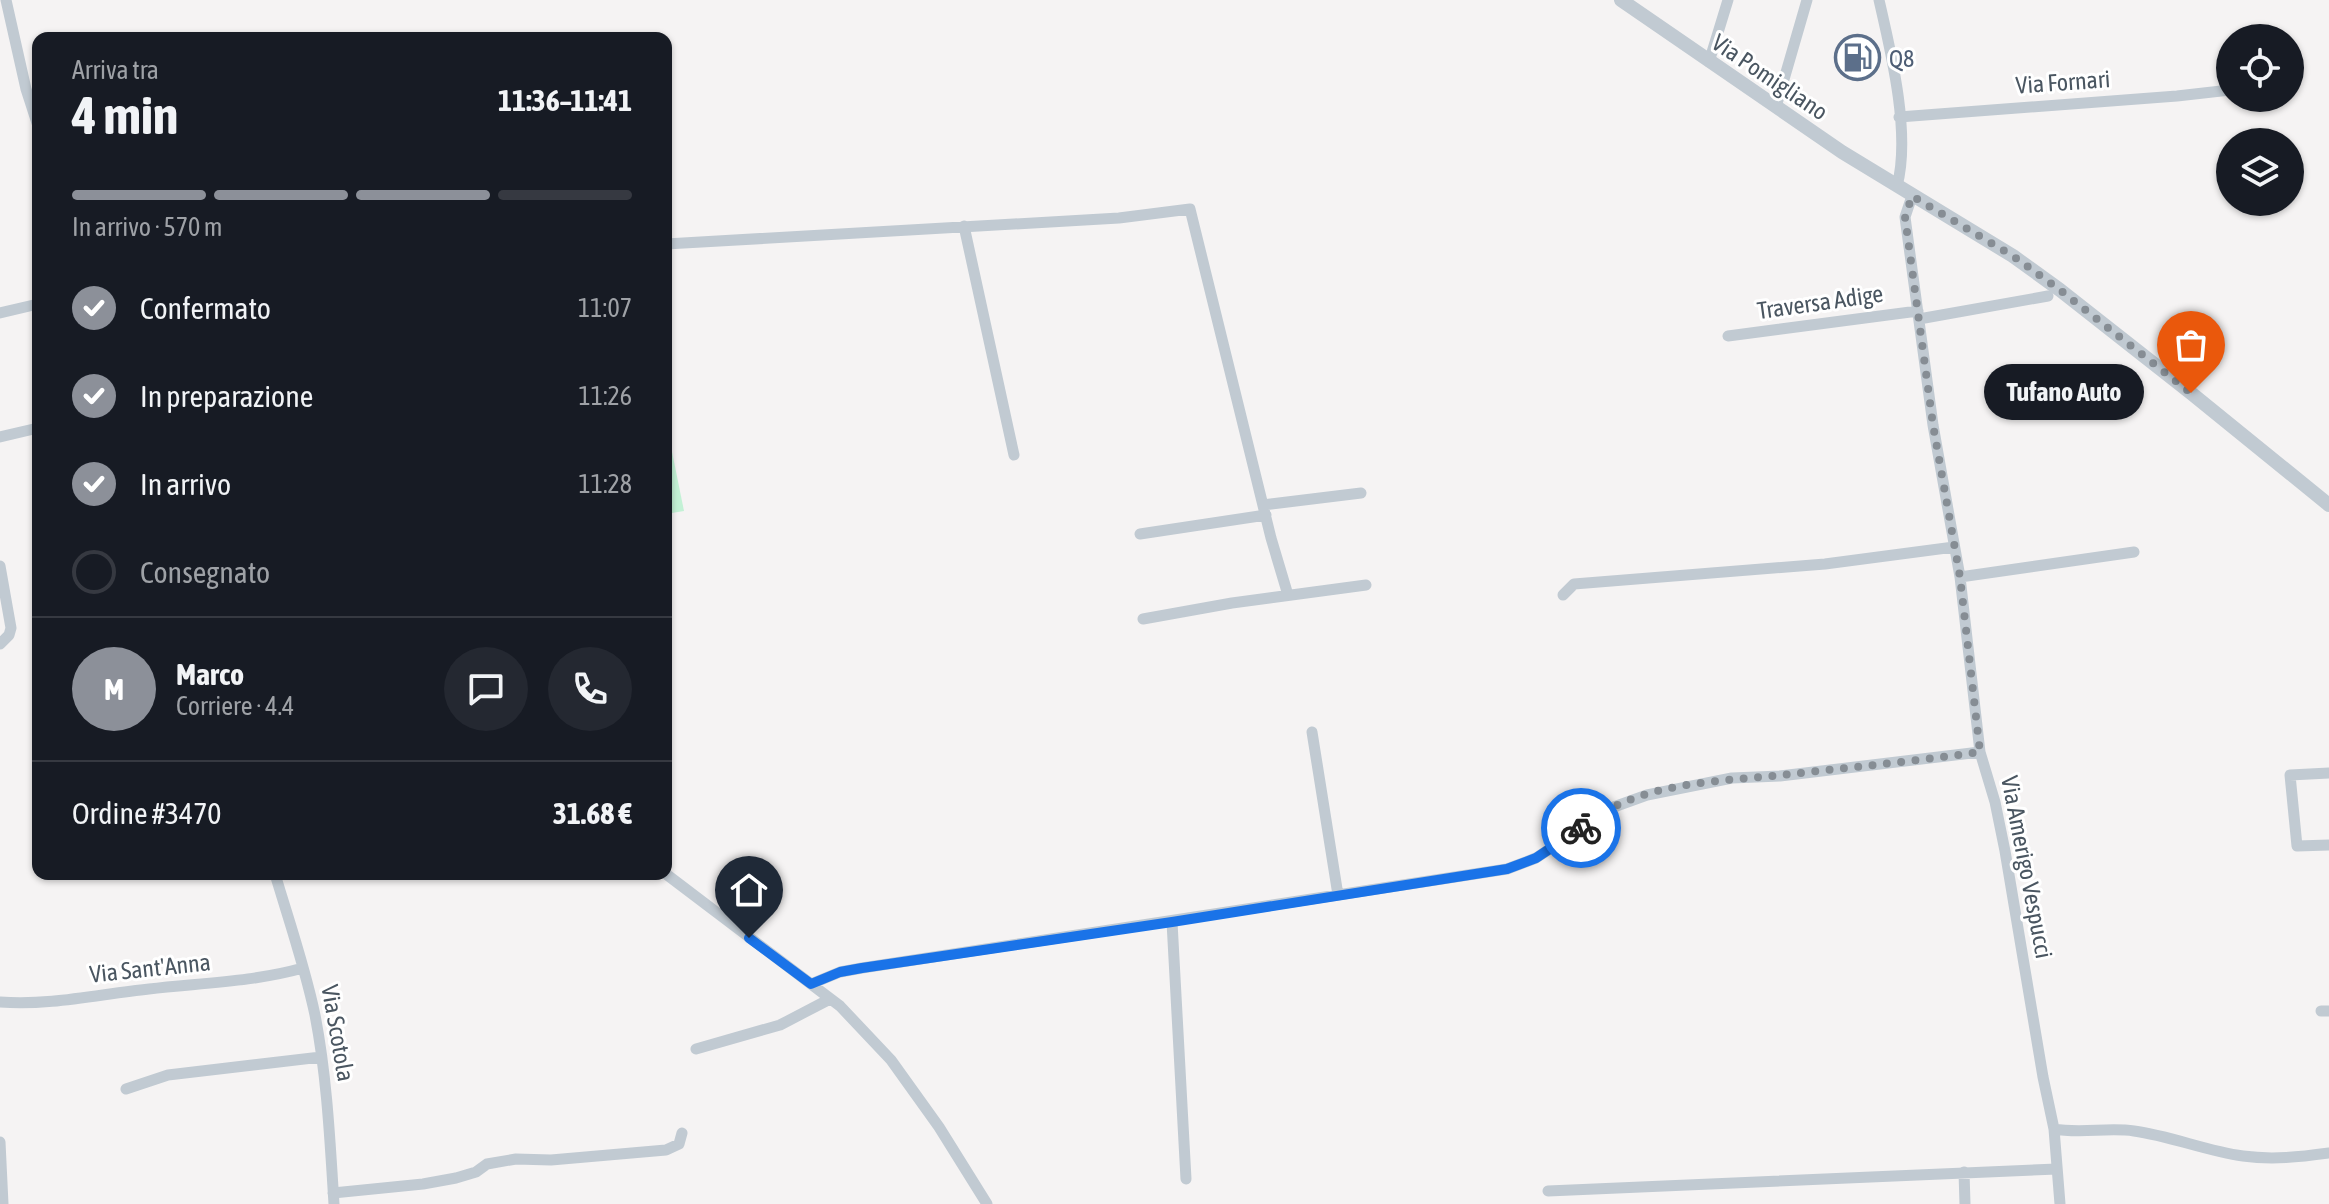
<!DOCTYPE html>
<html lang="it">
<head>
<meta charset="utf-8">
<style>
	:root { --surface:#171b24; --page:#242831; --text:#f1f3f6; --muted:#9ea1a6; --line:#363941; --accent:#8c9099 }
	body { margin:0; font-family:"Asap Condensed",sans-serif; background:var(--page); color:var(--text); height:100vh; display:flex; flex-direction:column; font-size:30px; white-space:nowrap }
	* { box-sizing:border-box; margin:0 }
	p { font-size:26px; color:var(--muted) }
	.icon { flex:none; width:44px; height:44px; fill:none; stroke:currentColor; stroke-width:2; stroke-linecap:round; stroke-linejoin:round }
	.map { position:relative; flex:1; overflow:hidden }
	.side { position:absolute; left:32px; top:32px; width:640px; height:848px; display:flex; flex-direction:column; background:var(--surface); border-radius:16px; box-shadow:0 2px 6px #0004 }
	.side>* { flex:none }
	.tools { position:absolute; left:2216px; top:24px; display:grid; gap:16px }
	.tools a { display:grid; place-items:center; width:88px; height:88px; border-radius:50%; background:var(--surface); box-shadow:0 2px 6px #0004; font-size:40px }
	.pin { position:absolute; display:grid; place-items:center; width:68px; height:68px; color:#fff; margin:-82px -34px; border-radius:50% 50% 50% 0; rotate:-45deg; box-shadow:0 0 8px #0007 }
	.pin .icon { rotate:45deg }
	.courier { position:absolute; display:grid; place-items:center; width:80px; height:80px; margin:-40px; border:6px solid #1a73e8; border-radius:50%; background:#fff; color:#222; box-shadow:0 2px 10px #0007 }
	.bubble { position:absolute; height:56px; border-radius:28px; background:var(--surface); box-shadow:0 2px 6px #0004; font-size:26px; font-weight:700; line-height:56px; text-align:center }
	.headline em { font-style:normal; font-weight:700 }
	.headline div { display:flex; flex-direction:column-reverse }
	.headline { display:flex; align-items:center; justify-content:space-between; height:136px; padding:0 40px }
	h1 { font-size:52px; font-weight:700; line-height:60px }
	.bar { display:grid; grid-template-columns:repeat(4,1fr); gap:12px 8px; align-content:center; height:96px; padding:0 40px }
	.bar i { height:10px; border-radius:6px; background:var(--line) }
	.bar .active { background:var(--accent) }
	.bar p { grid-column:span 4 }
	.line { display:flex; align-items:center; gap:20px; padding:0 40px; border-top:2px solid var(--line) }
	.line div { flex:1 }
	.round { display:grid; place-items:center; flex:none; width:84px; height:84px; border-radius:42px; background:var(--page) }
	ol { padding:0 40px; list-style:none }
	li { display:flex; align-items:center; gap:24px; height:88px }
	li p { margin-inline-start:auto }
	li .icon { padding:8px; border-radius:50%; background:var(--accent); color:#fff; stroke-width:4 }
	li:last-child { color:var(--muted) }
	li i { width:44px; height:44px; border:4px solid var(--line); border-radius:50% }
	.map>svg:first-child { display:block }
	.green { fill:#c3f1d5 }
	.lines { fill:none; stroke-linecap:round; stroke-linejoin:round }
	.minor { stroke:#c1cad2; stroke-width:11 }
	.tertiary { stroke:#c1cad2; stroke-width:14 }
	.done { stroke:#868d94; stroke-width:8; stroke-dasharray:0 14.4 }
	.route { stroke:#1a73e8; stroke-width:10 }
	.labels { text-anchor:middle; dominant-baseline:central; stroke-width:6; stroke-linejoin:round; paint-order:stroke }
	.service-label { font-size:24px; fill:#4e5e75; stroke:#fff; text-anchor:start }
	.street-label { font-size:24px; fill:#4a5661; stroke:#fff }
</style>
</head>
<body>
<div class="map">
<svg width="2329" height="1204" viewBox="0 0 2329 1204">
	<rect width="100%" height="100%" fill="#f5f3f3"/>
	<path class="green" d="M 666,422 L 684,511 L 666,514 Z"/>
	<g class="lines">
		<path class="minor" d="M 6,0 L 26,89 L 38,126
			M 1879,0 C 1891,52 1911,134 1897,186
			M 1709,62 L 1728,0
			M 1776,107 L 1807,0
			M 1899,117 L 2177,96 L 2230,90
			M 1912,196 L 1905,217 L 1933,425 L 1960,577 L 1980,752 L 1995,802 L 2005,851 L 2043,1077 L 2054,1129 C 2081,1134 2108,1127 2134,1131 C 2171,1136 2206,1151 2243,1156 C 2272,1160 2300,1157 2329,1153
			M 964,226 L 1014,455
			M 666,244 L 1119,218 L 1190,209 L 1271,538 L 1288,595
			M 0,313 L 38,304
			M 1919,319 L 2048,296
			M 1728,336 L 1918,311
			M 0,437 L 38,428
			M 1263,505 L 1361,493
			M 1140,534 L 1266,515
			M 0,566 L 11,628 L 9,635 L 0,644
			M 1960,577 L 2134,552
			M 1563,595 L 1574,584 L 1825,564 L 1954,547
			M 1143,619 L 1232,603 L 1366,585
			M 1312,732 L 1338,895
			M 2329,773 L 2290,775 L 2297,846 L 2329,845
			M 275,874 C 289,921 305,967 315,1015 C 327,1077 330,1141 334,1204
			M 666,874 L 840,1006 L 891,1060 L 939,1127 L 987,1204
			M 1172,922 L 1186,1179
			M 811,984 L 840,972 L 862,968 L 1507,869 L 1536,858 L 1611,808 L 1647,795 L 1732,778 L 1780,776 L 1980,752
			M 0,1002 C 49,1006 100,994 149,989 C 200,983 253,982 303,968
			M 2321,1011 L 2329,1011
			M 696,1049 L 780,1025 L 830,999
			M 126,1089 L 168,1075 L 321,1057
			M 2054,1129 L 2060,1204
			M 0,1142 L 3,1204
			M 1964,1172 L 1965,1204
			M 1548,1191 L 2057,1169
			M 333,1193 L 423,1184 L 456,1178 L 476,1172 L 487,1164 L 516,1159 L 551,1160 L 666,1150 L 679,1144 L 682,1133"/>
		<path class="tertiary" d="M 1621,0 L 1842,152 L 2013,256 L 2060,290 L 2191,393 L 2329,505"/>
	</g>
	<g class="lines">
		<path class="done" d="M 1581,828 C 1638,780 1721,782 1791,774 C 1854,767 1917,761 1980,752 L 1960,577 L 1933,425 L 1905,217 L 1912,196 L 2013,256 L 2060,290 L 2191,393"/>
		<path class="route" d="M 749,938 L 811,984 L 840,972 L 862,968 L 1172,922 L 1507,869 L 1536,858 L 1581,828"/>
	</g>
	<defs>
		<symbol id="fuel-ring" viewBox="-11 -11 22 22"><circle r="9.5" fill="#fff" stroke="#5c6f8a" stroke-width="1.5"/><path d="M-5.5-6h7V0h2V4h1.3V-2.5L3-4.5l.8-.8L6-3V5H2.5V1h-1V6h-7ZM-4.2-4.7v3.2H.2V-4.7Z" fill="#5c6f8a"/></symbol>
	</defs>
	<g fill-rule="evenodd">
		<use href="#fuel-ring" x="1832" y="32" width="51" height="51"/>
	</g>
	<g class="labels">
		<g class="service-label">
			<text x="1889" y="58">Q8</text>
		</g>
		<g class="street-label">
			<text transform="translate(1770 77) rotate(34)">Via Pomigliano</text>
			<text transform="translate(2063 82) rotate(-4)">Via Fornari</text>
			<text transform="translate(1820 302) rotate(-8)">Traversa Adige</text>
			<text transform="translate(2027 867) rotate(79)">Via Amerigo Vespucci</text>
			<text transform="translate(150 968) rotate(-6)">Via Sant'Anna</text>
			<text transform="translate(338 1033) rotate(80)">Via Scotola</text>
		</g>
	</g>
</svg>
<div class="tools">
<a><svg class="icon" aria-label="locate" viewBox="0 0 24 24"><circle cx="12" cy="12" r="6"/><path d="M12 2v4M12 18v4M2 12h4M18 12h4"/></svg></a>
<a><svg class="icon" aria-label="layers" viewBox="0 0 24 24"><path d="M12 4l9 5-9 5-9-5zM3 14l9 5 9-5"/></svg></a>
</div>
<div class="pin" style="left:2191px;top:393px;background:#ea580c"><svg class="icon" aria-label="bag" viewBox="0 0 24 24"><path d="M5 8h14l-1 12H6zM9 8a3 3 0 0 1 6 0"/></svg></div>
<div class="pin" style="left:749px;top:938px;background:#1f2937"><svg class="icon" aria-label="home" viewBox="0 0 24 24"><path d="M3 11l9-7 9 7M6 9v11h12V9"/></svg></div>
<div class="courier" style="left:1581px;top:828px"><svg class="icon" aria-label="bike" viewBox="0 0 24 24"><circle cx="6" cy="16" r="4"/><circle cx="18" cy="16" r="4"/><path d="M6 16l4-8h5l3 8M10 8l3 8H6M13 5h3"/></svg></div>
<div class="bubble" style="left:1984px;top:364px;width:160px">Tufano Auto</div>
<section class="side">
<div class="headline"><div><h1>4 min</h1><p>Arriva tra</p></div><em>11:36–11:41</em></div>
<div class="bar"><i class="active"></i><i class="active"></i><i class="active"></i><i></i><p>In arrivo · 570 m</p></div>
<ol>
<li><svg class="icon" aria-label="check" viewBox="0 0 24 24"><path d="M5 12l5 5 9-10"/></svg>Confermato<p>11:07</p></li>
<li><svg class="icon" aria-label="check" viewBox="0 0 24 24"><path d="M5 12l5 5 9-10"/></svg>In preparazione<p>11:26</p></li>
<li><svg class="icon" aria-label="check" viewBox="0 0 24 24"><path d="M5 12l5 5 9-10"/></svg>In arrivo<p>11:28</p></li>
<li><i></i>Consegnato</li>
</ol>
<div class="line" style="height:144px"><b class="round" style="background:var(--accent);color:#fff">M</b><div><b>Marco</b><p>Corriere · 4.4</p></div><a class="round"><svg class="icon" aria-label="chat" viewBox="0 0 24 24"><path d="M4 5h16v11H9l-5 4z"/></svg></a><a class="round"><svg class="icon" aria-label="phone" viewBox="0 0 24 24"><path d="M5 4h4l2 5-3 2q2 4 5 5l2-3 5 2v4C11 20 4 13 5 4z"/></svg></a></div>
<div class="line" style="height:104px"><div>Ordine #3470</div><b>31.68 €</b></div>
</section>
</div>
</body>
</html>
